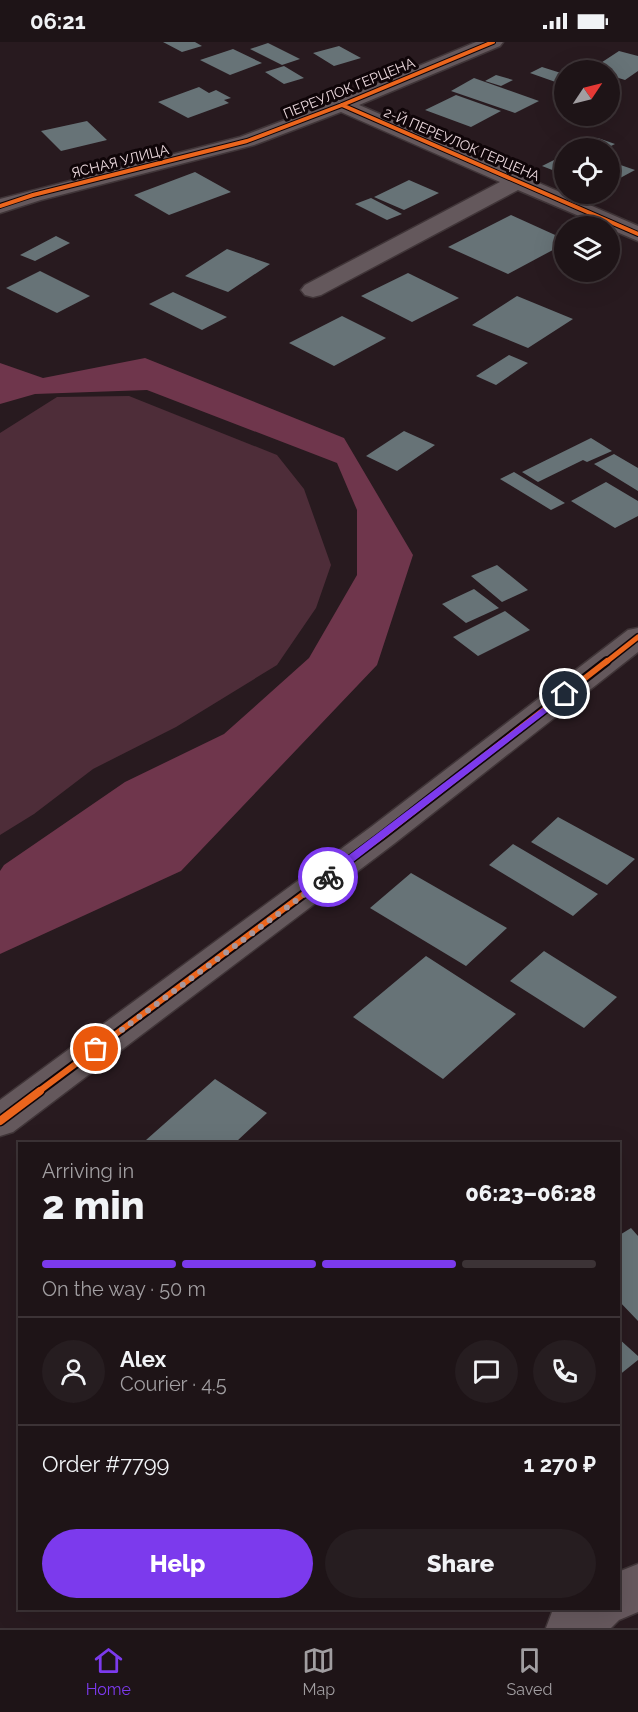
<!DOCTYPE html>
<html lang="en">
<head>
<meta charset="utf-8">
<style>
	:root { --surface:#1e1417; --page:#261d20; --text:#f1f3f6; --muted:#a19ea1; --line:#3c3336; --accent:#7c3aed }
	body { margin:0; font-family:Raleway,sans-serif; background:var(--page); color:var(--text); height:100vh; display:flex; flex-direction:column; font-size:22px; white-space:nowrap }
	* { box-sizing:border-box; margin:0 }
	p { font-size:20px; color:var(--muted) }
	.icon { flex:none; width:33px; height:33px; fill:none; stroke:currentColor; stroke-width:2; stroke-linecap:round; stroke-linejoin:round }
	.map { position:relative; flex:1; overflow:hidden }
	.details { position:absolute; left:18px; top:1100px; width:602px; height:468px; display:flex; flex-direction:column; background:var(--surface); border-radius:0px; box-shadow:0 6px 24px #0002,0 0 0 2px var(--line) }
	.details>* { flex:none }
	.needle { width:39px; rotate:55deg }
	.tools { position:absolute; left:554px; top:18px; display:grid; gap:12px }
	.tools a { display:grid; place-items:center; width:66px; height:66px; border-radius:50%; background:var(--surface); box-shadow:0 6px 24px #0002,0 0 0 2px var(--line); font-size:30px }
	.pin { position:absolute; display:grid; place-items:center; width:51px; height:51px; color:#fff; margin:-26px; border:3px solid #fff; border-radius:50%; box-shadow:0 2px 6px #0007 }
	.courier { position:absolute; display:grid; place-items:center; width:60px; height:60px; margin:-30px; border:4px solid #7c3aed; border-radius:50%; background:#fff; color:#222; box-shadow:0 2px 8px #0007 }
	.headline em { font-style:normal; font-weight:800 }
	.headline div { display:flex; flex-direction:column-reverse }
	.headline { display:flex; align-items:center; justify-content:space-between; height:102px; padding:0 24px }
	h1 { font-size:39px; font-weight:800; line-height:45px }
	.bar { display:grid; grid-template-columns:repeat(4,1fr); gap:9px 6px; align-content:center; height:72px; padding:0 24px }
	.bar i { height:8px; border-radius:4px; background:var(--line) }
	.bar .on { background:var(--accent) }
	.bar p { grid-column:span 4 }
	.line { display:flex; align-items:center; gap:15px; padding:0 24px; border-top:2px solid var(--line) }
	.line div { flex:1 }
	.round { display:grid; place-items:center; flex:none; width:63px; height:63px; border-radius:32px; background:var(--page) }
	.button { display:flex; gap:12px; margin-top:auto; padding:12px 24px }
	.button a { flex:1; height:69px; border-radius:36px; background:var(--accent); color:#fff; font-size:24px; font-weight:800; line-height:69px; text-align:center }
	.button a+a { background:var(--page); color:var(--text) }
	.status { display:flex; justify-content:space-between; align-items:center; height:42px; padding:0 30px; background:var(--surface); direction:ltr }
	.status svg { height:16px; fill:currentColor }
	.dock { display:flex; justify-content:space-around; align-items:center; height:84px; border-top:2px solid var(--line); background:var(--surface); font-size:16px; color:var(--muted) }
	.dock a { display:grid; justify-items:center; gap:3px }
	.dock .on { color:var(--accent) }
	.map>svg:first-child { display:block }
	.green { fill:#4e2d39 }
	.water { fill:#6f364c }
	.building { fill:#677377 }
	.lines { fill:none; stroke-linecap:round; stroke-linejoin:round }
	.minor-casing { stroke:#403538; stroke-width:3 }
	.major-casing { stroke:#403538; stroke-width:3 }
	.minor { fill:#64585c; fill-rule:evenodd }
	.major { fill:#67595e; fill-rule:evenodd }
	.cycleway-far3-casing { stroke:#0f0508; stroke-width:6 }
	.cycleway-far2-casing { stroke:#0f0508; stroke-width:8 }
	.cycleway-far1-casing { stroke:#0f0508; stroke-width:10 }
	.cycleway-casing { stroke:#0f0508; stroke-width:11 }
	.cycleway-far3 { stroke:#eb651d; stroke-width:4 }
	.cycleway-far2 { stroke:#eb651d; stroke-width:5 }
	.cycleway-far1 { stroke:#eb651d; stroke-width:6 }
	.cycleway { stroke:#eb651d; stroke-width:8 }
	.route { fill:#7c3aed }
	.done { stroke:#a9979c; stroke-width:6; stroke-dasharray:0 10.8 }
	.labels { text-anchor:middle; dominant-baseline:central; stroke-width:6; stroke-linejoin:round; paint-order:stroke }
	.far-street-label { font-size:14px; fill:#eedbe0; stroke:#0f0508 }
</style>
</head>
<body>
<div class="status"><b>06:21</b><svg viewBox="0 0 49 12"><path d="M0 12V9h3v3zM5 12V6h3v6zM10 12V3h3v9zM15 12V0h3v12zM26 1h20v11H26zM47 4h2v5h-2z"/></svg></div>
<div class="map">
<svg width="638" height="1586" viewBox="0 0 638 1586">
	<rect width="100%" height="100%" fill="#281a1f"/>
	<path class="green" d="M 129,354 L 277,413 L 304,447 L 331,523 L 316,566 L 277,623 L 176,685 L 93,727 L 34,772 L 0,793 L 0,391 L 57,355 Z"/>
	<path class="water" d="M 145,316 L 344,396 L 413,513 L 377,623 L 181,829 L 0,912 L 0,829 L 4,823 L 125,740 L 224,692 L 309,616 L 357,533 L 357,468 L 337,421 L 147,348 L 35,352 L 0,362 L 0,321 L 43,336 Z"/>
	<path class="building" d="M 163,0 L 195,0 L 202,4 L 182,10 Z
		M 268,1 L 300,17 L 282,23 L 250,7 Z
		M 339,4 L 361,16 L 334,24 L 313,11 Z
		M 233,7 L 262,21 L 230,33 L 200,18 Z
		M 619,9 L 638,14 L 638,29 L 625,38 L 609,33 L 609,28 L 590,28 Z
		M 284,24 L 304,36 L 284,42 L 265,30 Z
		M 542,25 L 564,32 L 564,43 L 530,31 Z
		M 496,33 L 513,38 L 501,44 L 485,39 Z
		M 474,36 L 539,59 L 515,71 L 451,49 Z
		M 199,45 L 209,51 L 216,48 L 231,56 L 224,58 L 229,61 L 188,76 L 158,60 Z
		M 456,53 L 501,69 L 471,85 L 425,68 Z
		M 87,79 L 107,98 L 61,109 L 41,89 Z
		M 598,96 L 615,102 L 607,106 L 577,106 Z
		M 564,113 L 564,129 L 560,131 L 542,124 Z
		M 609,119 L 635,128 L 609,142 Z
		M 195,130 L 231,150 L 169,173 L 134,153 Z
		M 409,138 L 439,151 L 404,168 L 374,155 Z
		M 371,156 L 402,172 L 387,178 L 355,162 Z
		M 511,173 L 564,197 L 564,202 L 508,232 L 448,205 Z
		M 56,194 L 70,201 L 35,219 L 20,213 Z
		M 227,207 L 270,222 L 228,250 L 185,234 Z
		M 40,229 L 90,254 L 57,271 L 6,246 Z
		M 408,231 L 459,256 L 412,280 L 361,254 Z
		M 173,250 L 227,275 L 202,288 L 149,262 Z
		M 517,254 L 573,277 L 528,306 L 472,283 Z
		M 342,274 L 386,296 L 334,324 L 289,301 Z
		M 509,313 L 528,321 L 496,343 L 476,334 Z
		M 404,389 L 435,403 L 397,429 L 366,414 Z
		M 591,396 L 612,409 L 587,420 L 583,418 L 538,440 L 522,430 Z
		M 614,412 L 638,426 L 638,449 L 594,422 Z
		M 514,430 L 565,461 L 551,468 L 500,437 Z
		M 606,440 L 638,459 L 638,474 L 615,486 L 571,459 Z
		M 497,523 L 528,548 L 502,560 L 471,534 Z
		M 474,547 L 499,566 L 466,581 L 442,562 Z
		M 505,569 L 530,588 L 478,614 L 453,595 Z
		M 558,775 L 635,817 L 607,843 L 531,800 Z
		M 513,802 L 598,852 L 573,874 L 489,823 Z
		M 411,831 L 507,886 L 466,924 L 370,866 Z
		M 544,909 L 617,955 L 584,986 L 510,939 Z
		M 426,914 L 516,972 L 443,1037 L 353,975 Z
		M 215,1037 L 267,1071 L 237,1099 L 240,1101 L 150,1101 L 146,1098 Z
		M 631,1186 L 638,1194 L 638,1279 L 618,1258 L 618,1194 Z
		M 618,1296 L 638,1314 L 638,1318 L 618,1334 Z"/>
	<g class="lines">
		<defs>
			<path id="minor" d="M 476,0 L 503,0 L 500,4 L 359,63 L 638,184 L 638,199 L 518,148 L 321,253 L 313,255 L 305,253 L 301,248 L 305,243 L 500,140 L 341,70 L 254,103 L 41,158 L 0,171 L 0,157 L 240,95 L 335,59 Z
				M 638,586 L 638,610 L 395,801 L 13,1090 L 0,1094 L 0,1058 L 371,785 L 628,588 Z"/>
			<path id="major" d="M 638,1522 L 638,1570 L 619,1578 L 611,1586 L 546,1586 L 552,1570 L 559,1566 L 618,1566 L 618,1530 Z"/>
		</defs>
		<use href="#minor" class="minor-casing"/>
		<use href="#major" class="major-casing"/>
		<use href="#minor" class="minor"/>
		<use href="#major" class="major"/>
		<defs>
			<path id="cycleway-far3" d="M 342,63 L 638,192
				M 0,164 L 33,153 L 247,99 L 342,63 L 493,0"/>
			<path id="cycleway-far2" d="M 605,621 L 638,595"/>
			<path id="cycleway-far1" d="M 38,1050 L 383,793 L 607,619"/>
			<path id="cycleway" d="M 0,1079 L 40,1049"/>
		</defs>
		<use href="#cycleway-far3" class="cycleway-far3-casing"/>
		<use href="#cycleway-far2" class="cycleway-far2-casing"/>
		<use href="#cycleway-far1" class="cycleway-far1-casing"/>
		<use href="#cycleway" class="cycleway-casing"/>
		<use href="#cycleway-far3" class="cycleway-far3"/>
		<use href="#cycleway-far2" class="cycleway-far2"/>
		<use href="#cycleway-far1" class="cycleway-far1"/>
		<use href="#cycleway" class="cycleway"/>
	</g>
	<path class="route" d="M 565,649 L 570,652 L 568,654 L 331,837 L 324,837 L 324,832 Z"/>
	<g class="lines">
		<path class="done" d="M 96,1007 L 328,835"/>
	</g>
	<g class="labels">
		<g class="far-street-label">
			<text transform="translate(349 46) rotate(-22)">ПЕРЕУЛОК ГЕРЦЕНА</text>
			<text transform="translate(462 102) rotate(23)">2-Й ПЕРЕУЛОК ГЕРЦЕНА</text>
			<text transform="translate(120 119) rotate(-14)">ЯСНАЯ УЛИЦА</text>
		</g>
	</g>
</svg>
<div class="tools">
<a><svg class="needle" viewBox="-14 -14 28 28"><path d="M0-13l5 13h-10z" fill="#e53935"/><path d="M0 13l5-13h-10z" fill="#a19ea1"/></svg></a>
<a><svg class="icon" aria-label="locate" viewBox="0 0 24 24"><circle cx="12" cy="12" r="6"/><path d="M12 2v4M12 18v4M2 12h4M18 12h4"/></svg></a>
<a><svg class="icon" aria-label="layers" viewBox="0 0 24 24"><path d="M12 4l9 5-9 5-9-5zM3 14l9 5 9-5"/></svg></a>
</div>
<div class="pin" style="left:96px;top:1007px;background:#ea580c"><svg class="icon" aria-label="bag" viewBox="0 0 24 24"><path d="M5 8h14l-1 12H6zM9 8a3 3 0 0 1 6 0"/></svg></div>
<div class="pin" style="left:565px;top:652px;background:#1f2937"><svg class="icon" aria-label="home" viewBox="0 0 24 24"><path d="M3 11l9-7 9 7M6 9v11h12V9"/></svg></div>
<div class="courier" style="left:328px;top:835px"><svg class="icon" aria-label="bike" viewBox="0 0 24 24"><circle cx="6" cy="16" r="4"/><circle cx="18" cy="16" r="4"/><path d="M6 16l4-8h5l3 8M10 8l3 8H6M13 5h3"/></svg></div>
<section class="details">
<div class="headline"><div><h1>2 min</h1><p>Arriving in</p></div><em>06:23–06:28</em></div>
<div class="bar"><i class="on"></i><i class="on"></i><i class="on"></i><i></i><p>On the way · 50 m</p></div>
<div class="line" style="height:108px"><a class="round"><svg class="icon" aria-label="person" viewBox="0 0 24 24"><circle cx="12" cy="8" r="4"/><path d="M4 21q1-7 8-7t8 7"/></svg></a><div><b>Alex</b><p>Courier · 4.5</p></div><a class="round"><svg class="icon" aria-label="chat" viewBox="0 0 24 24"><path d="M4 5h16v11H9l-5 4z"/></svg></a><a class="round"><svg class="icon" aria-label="phone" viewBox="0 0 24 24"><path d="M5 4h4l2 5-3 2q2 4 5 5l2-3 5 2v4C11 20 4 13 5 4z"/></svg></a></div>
<div class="line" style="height:78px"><div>Order #7799</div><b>1 270 ₽</b></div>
<div class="button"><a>Help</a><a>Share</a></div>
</section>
</div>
<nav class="dock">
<a class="on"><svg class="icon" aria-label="home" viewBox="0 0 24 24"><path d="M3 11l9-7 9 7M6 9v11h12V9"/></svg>Home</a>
<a><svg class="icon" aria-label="map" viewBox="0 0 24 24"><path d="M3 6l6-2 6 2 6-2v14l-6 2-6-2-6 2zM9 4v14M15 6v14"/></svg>Map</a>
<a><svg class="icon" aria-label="saved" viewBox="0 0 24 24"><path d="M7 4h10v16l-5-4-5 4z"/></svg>Saved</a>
</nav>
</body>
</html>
